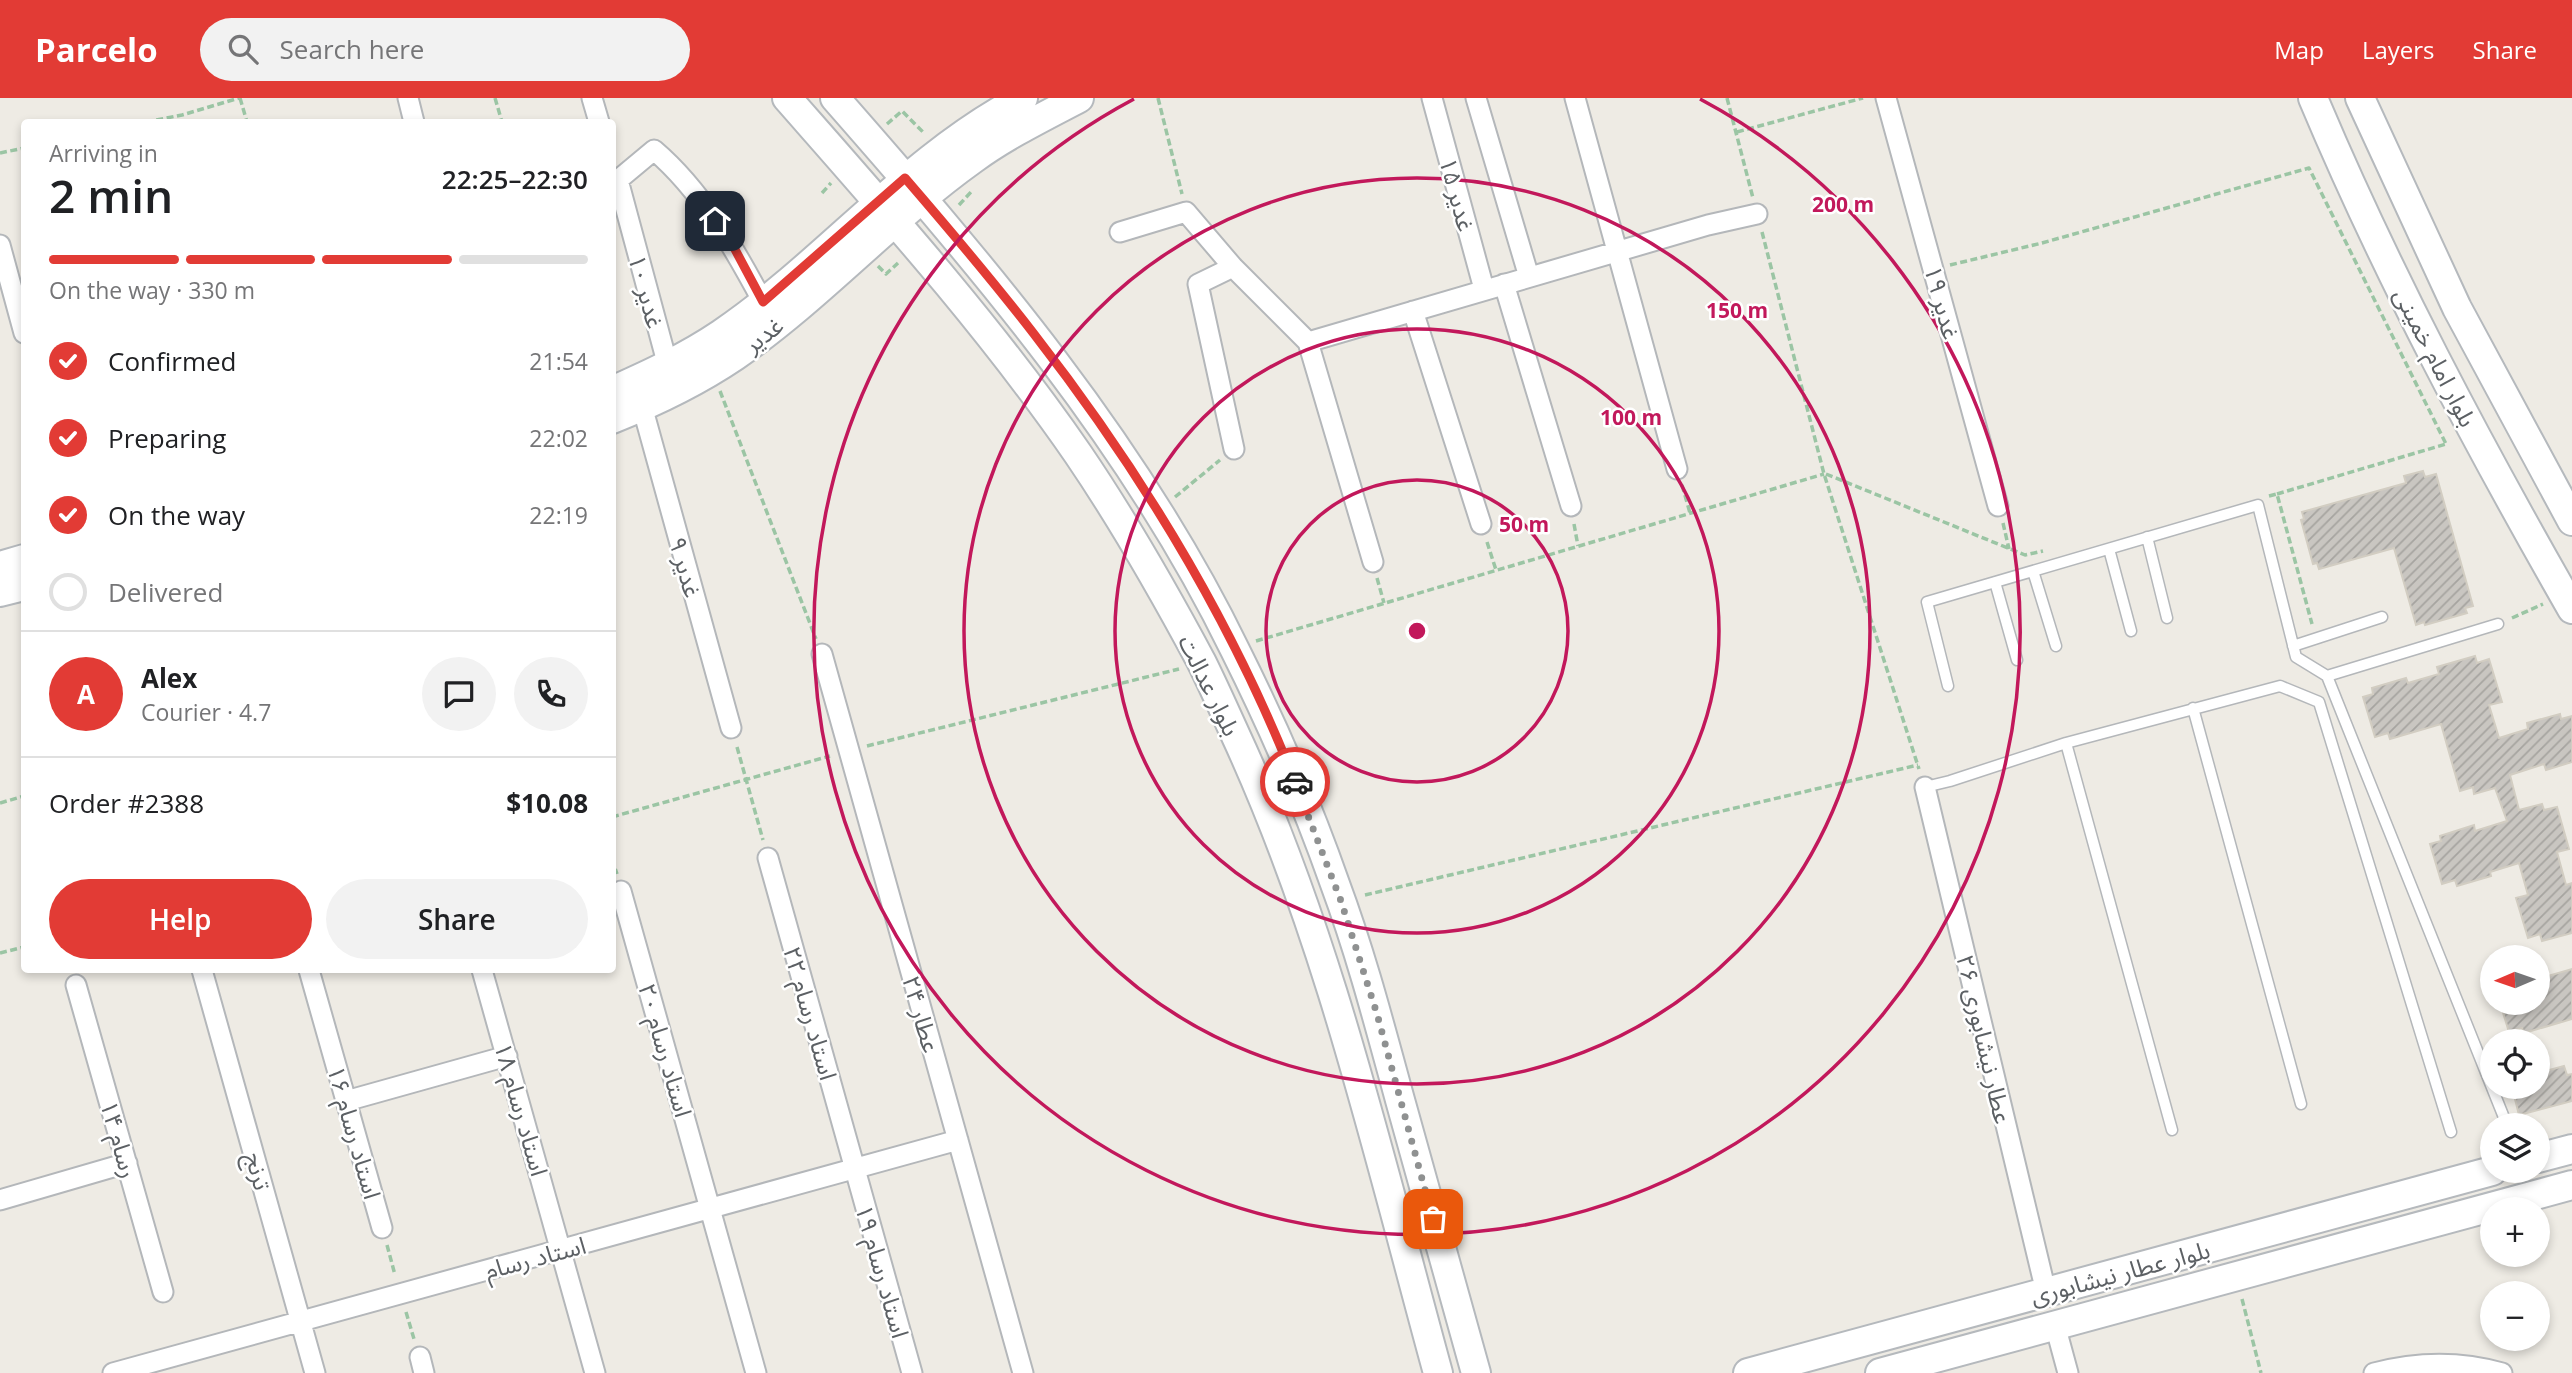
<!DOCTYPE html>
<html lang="en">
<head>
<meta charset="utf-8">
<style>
	:root { --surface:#fff; --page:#f2f2f2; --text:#202124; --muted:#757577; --line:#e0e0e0; --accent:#e23b35 }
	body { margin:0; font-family:"Open Sans","Noto Sans Arabic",sans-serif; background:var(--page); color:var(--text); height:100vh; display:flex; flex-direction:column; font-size:26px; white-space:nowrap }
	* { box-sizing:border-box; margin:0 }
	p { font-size:23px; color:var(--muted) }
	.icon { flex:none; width:38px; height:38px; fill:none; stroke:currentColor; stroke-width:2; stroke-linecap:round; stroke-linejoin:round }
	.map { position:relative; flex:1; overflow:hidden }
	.side { position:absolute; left:21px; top:21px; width:595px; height:854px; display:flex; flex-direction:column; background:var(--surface); border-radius:7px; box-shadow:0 4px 10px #0003 }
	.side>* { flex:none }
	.needle { width:46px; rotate:268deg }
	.buttons { position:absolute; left:2480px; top:847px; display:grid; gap:14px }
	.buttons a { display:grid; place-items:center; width:70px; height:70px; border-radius:50%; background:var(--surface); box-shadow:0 4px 10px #0003; font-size:35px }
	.pin { position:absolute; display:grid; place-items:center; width:60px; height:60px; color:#fff; margin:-30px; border-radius:14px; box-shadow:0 4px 10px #0006 }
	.courier { position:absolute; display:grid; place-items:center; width:70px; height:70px; margin:-35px; border:5px solid #e23b35; border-radius:50%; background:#fff; color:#222; box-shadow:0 2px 9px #0007 }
	.overview em { font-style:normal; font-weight:600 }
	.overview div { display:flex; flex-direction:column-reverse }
	.overview { display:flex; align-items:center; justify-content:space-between; height:119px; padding:0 28px }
	h1 { font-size:46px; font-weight:600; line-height:52px }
	.bar { display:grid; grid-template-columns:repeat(4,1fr); gap:10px 7px; align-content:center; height:84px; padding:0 28px }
	.bar i { height:9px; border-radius:5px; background:var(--line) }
	.bar .current { background:var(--accent) }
	.bar p { grid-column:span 4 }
	.line { display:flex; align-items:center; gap:18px; padding:0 28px; border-top:2px solid var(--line) }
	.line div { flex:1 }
	.round { display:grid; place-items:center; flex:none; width:74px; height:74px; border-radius:37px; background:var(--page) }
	ol { padding:0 28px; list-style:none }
	li { display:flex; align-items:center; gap:21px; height:77px }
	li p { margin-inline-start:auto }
	li .icon { padding:7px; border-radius:50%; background:var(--accent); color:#fff; stroke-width:4 }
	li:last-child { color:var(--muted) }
	li i { width:38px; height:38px; border:4px solid var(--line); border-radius:50% }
	.button { display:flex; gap:14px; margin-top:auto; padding:14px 28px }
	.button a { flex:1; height:80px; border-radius:42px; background:var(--accent); color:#fff; font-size:28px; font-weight:600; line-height:80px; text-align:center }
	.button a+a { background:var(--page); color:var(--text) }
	header { display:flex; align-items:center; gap:42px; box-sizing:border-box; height:98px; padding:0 35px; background:var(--accent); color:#fff }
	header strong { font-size:33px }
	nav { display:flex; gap:38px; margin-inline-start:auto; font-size:24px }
	.search { width:490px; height:63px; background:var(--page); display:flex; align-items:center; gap:18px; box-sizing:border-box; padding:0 24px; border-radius:38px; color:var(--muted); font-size:26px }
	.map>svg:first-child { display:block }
	.building { fill:url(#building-hatch); stroke:#d2cdc2; stroke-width:2 }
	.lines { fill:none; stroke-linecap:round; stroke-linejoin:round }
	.lane-casing { stroke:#b4b7ba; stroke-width:13 }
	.street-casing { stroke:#b4b7ba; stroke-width:23 }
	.secondary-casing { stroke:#b5b9bd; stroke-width:32 }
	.path { stroke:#9bc5a4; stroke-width:3.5; stroke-dasharray:7 3.5; stroke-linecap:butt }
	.lane { stroke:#fff; stroke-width:10 }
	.street { stroke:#fff; stroke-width:19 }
	.secondary { stroke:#fff; stroke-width:28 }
	.done { stroke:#8f9191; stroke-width:7; stroke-dasharray:0 12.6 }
	.route { stroke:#e23b35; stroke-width:9 }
	.ring { fill:none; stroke:#c2185b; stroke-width:3.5 }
	.labels { text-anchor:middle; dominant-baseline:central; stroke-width:5; stroke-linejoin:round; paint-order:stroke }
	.street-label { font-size:24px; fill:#5c6064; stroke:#fff }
	.centre { fill:#c2185b; stroke:#fff; stroke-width:3.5 }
	.ring-label { font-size:21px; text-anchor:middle; font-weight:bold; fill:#c2185b; stroke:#fff; stroke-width:5; stroke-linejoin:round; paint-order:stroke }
</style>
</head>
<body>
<header>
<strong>Parcelo</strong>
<div class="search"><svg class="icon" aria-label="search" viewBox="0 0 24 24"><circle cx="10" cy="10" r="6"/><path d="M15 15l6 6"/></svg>Search here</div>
<nav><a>Map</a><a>Layers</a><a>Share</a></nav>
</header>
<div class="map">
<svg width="2572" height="1275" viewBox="0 0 2572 1275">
	<defs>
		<pattern id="building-hatch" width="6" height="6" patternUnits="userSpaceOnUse" patternTransform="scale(1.75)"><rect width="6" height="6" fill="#c9c6c1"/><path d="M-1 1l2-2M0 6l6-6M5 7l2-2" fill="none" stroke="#a6a4a0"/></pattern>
	</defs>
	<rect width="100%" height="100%" fill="#eeebe4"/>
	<path class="building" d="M 2423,373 L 2425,379 L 2436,376 L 2473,508 L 2465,510 L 2467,515 L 2425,527 L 2424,524 L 2416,527 L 2394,450 L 2319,471 L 2317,465 L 2313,466 L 2301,422 L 2304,421 L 2302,414 L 2406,385 L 2404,378 Z
		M 2475,558 L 2477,565 L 2489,561 L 2502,604 L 2489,607 L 2499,640 L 2528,631 L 2527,625 L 2560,616 L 2561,621 L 2572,618 L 2572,664 L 2546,672 L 2544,666 L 2510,677 L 2519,712 L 2542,706 L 2544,712 L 2557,709 L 2569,751 L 2557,754 L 2566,787 L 2572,785 L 2572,835 L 2542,843 L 2540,836 L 2528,840 L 2516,800 L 2528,797 L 2519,765 L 2490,774 L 2491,778 L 2457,788 L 2455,782 L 2442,786 L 2430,746 L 2441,743 L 2440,738 L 2474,727 L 2475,733 L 2507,723 L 2495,690 L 2474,696 L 2473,689 L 2460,693 L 2441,626 L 2390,641 L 2388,635 L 2375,639 L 2363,599 L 2373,596 L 2372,590 L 2406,580 L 2408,585 L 2439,576 L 2437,569 Z
		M 2572,871 L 2572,921 L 2524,935 L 2522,930 L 2509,934 L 2500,905 L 2538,905 L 2538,881 Z
		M 2564,968 L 2567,977 L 2572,976 L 2572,1003 L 2519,1017 L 2512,989 L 2538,989 L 2538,975 Z"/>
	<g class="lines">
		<defs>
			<path id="lane" d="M 2147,439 L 2167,520
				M 2109,451 L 2131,533
				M 2033,473 L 2056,548
				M 1995,484 L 2017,562
				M 2293,548 L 2382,519
				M 2327,578 L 2507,1027
				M 2327,578 L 2498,526
				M 1948,588 L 1927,504 L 2258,407 L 2296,559 L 2327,578
				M 2193,610 L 2301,1006
				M 2066,645 L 2172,1032
				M 1925,689 L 1950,683 L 2066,645 L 2280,588 L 2319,604 L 2451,1034"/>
			<path id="street" d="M 408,0 L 414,24
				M 592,0 L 599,24
				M 1432,0 L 1484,191
				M 1476,0 L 1529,179
				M 1575,0 L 1677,371
				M 1886,0 L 1998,408
				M 1120,134 L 1186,114 L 1233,169 L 1308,244
				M 0,147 L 24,235
				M 1233,169 L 1198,186 L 1234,351
				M 1504,186 L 1571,408
				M 1413,213 L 1481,426
				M 668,268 L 618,82 L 654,52 C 702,93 734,150 763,204
				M 642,308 L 731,630
				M 1373,464 L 1308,244 L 1708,127 L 1757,116
				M 822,556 L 1023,1275
				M 1925,689 L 2046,1194
				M 768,760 L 912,1275
				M 621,793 L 756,1275
				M 202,872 L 315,1275
				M 309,872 L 382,1130
				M 482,872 L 595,1275
				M 76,887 L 163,1194
				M 346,1003 L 507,958
				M 0,1102 L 127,1065
				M 2055,1227 L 2068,1275
				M 420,1259 L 424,1275
				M 113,1275 L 958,1042
				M 2374,1275 C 2416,1264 2460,1263 2502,1275"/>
			<path id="secondary" d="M 787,0 C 888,115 991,230 1078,356 C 1123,422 1163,492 1201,563 C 1213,587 1224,612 1235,636 C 1329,839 1379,1060 1438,1275
				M 835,0 C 985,171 1135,346 1235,552 C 1273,628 1307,706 1335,786 C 1361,856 1380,929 1400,1002 C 1426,1093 1451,1184 1476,1275
				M 2313,0 C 2387,176 2477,345 2572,511
				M 2360,0 L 2457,210 L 2572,423
				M 612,293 C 650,276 687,259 721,236 C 827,164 908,60 1023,0
				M 612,321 C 655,304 698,283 735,258 C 820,199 889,121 973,61 C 1006,37 1043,19 1079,0
				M 0,468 L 24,461
				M 0,494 L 24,488
				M 2538,1060 L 2572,1051
				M 1748,1275 L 2492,1073
				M 1880,1275 L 2572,1087"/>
		</defs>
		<use href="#lane" class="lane-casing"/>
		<use href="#street" class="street-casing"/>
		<use href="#secondary" class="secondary-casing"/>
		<path class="path" d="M 240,0 L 247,24
			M 495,0 L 502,24
			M 1158,0 L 1182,96
			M 1727,0 L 1753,100
			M 146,24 L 182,17 L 239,0
			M 887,26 L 902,13 L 924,35
			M 1737,34 L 1863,0
			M 0,55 L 24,50
			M 822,95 L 831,85
			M 959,107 L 971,94
			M 1762,134 L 1824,376 L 1919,671
			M 1950,167 L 2042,145 L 2309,70 L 2446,346
			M 878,168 L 886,176 L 898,165
			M 720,293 L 816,541
			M 1826,376 L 2025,457 L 2043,453
			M 1682,387 L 1690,415
			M 2277,396 L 2446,346
			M 2269,398 L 2277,396 L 2312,526
			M 1175,399 L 1220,362
			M 2003,425 L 2009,451
			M 1574,426 L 1578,448
			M 1487,444 L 1496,472
			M 1377,480 L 1384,505
			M 2512,520 L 2543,506
			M 1256,543 L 1824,376
			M 867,648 L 1179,571
			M 737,649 L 763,742
			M 0,705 L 24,698
			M 612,719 L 830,658
			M 612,761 L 617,776
			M 1365,797 L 1918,667
			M 0,855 L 24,849
			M 387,1147 L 395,1177
			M 2242,1201 L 2261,1275
			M 406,1214 L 414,1241"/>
		<use href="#lane" class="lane"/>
		<use href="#street" class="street"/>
		<use href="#secondary" class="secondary"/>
	</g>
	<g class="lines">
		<path class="done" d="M 1295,684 L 1341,803 L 1377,916 L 1433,1121"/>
		<path class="route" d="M 715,123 L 730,142 L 763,204 L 905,80 C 949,131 993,183 1034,236 C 1139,371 1232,523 1295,684"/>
	</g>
	<g class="ring">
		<circle cx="1417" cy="533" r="151"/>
		<circle cx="1417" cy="533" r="302"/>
		<circle cx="1417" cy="533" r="453"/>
		<path d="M1700 1A603 603 0 1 1 1134 1"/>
	</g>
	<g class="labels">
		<g class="street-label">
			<text transform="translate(1458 96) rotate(75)">غدیر ۱۵</text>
			<text transform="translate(647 193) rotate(75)">غدیر ۱۰</text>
			<text transform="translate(1943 204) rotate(75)">غدیر ۱۹</text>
			<text transform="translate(763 236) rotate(-38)">غدیر</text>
			<text transform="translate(2436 259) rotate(63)">بلوار امام خمینی</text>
			<text transform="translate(686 469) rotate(74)">غدیر ۹</text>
			<text transform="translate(1210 587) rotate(64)">بلوار عدالت</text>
			<text transform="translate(811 915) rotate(74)">استاد رسام ۲۲</text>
			<text transform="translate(922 916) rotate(74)">عطار ۲۴</text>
			<text transform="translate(1985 941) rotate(77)">عطار نیشابوری ۲۶</text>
			<text transform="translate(666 952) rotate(74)">استاد رسام ۲۰</text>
			<text transform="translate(522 1011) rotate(74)">استاد رسام ۱۸</text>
			<text transform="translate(355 1034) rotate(74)">استاد رسام ۱۶</text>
			<text transform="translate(120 1041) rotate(74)">رسام ۱۴</text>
			<text transform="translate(259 1073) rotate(74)">ترنج</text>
			<text transform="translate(535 1159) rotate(-15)">استاد رسام</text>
			<text transform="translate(883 1173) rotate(74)">استاد رسام ۱۹</text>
			<text transform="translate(2120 1174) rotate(-15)">بلوار عطار نیشابوری</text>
		</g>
	</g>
	<circle cx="1417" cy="533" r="10" class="centre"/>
	<g class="ring-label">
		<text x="1843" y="114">200 m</text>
		<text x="1737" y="220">150 m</text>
		<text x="1631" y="327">100 m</text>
		<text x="1524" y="434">50 m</text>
	</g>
</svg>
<div class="buttons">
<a><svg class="needle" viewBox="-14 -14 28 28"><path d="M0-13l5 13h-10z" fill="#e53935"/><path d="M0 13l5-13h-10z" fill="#757577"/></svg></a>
<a><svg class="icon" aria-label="locate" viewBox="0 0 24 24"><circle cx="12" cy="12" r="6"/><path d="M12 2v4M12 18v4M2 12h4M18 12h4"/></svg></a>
<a><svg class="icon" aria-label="layers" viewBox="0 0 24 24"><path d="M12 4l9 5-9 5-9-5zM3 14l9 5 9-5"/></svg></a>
<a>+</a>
<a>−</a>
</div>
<div class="pin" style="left:1433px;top:1121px;background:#ea580c"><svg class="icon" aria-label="bag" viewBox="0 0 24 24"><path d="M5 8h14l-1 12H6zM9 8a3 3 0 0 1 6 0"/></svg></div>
<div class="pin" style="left:715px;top:123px;background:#1f2937"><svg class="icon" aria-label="home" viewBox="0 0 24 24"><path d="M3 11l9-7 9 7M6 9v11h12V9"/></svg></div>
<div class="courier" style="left:1295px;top:684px"><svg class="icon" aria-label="car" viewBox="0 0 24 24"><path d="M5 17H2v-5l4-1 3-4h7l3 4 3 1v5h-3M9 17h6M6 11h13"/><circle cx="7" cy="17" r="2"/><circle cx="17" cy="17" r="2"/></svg></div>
<section class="side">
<div class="overview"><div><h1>2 min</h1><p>Arriving in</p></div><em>22:25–22:30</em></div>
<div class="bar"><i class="current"></i><i class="current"></i><i class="current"></i><i></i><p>On the way · 330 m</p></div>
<ol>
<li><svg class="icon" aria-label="check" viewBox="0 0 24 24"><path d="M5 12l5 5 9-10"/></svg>Confirmed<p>21:54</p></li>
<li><svg class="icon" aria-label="check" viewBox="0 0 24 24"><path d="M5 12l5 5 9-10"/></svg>Preparing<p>22:02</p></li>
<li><svg class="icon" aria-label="check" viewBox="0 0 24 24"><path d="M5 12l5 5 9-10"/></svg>On the way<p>22:19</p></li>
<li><i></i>Delivered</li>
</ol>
<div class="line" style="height:126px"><b class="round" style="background:var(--accent);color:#fff">A</b><div><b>Alex</b><p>Courier · 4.7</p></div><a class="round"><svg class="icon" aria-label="chat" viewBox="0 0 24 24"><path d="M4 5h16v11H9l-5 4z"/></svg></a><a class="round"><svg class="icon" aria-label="phone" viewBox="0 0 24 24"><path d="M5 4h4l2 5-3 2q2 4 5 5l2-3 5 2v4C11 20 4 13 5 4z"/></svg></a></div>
<div class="line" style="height:91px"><div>Order #2388</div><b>$10.08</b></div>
<div class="button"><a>Help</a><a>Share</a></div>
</section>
</div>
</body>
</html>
